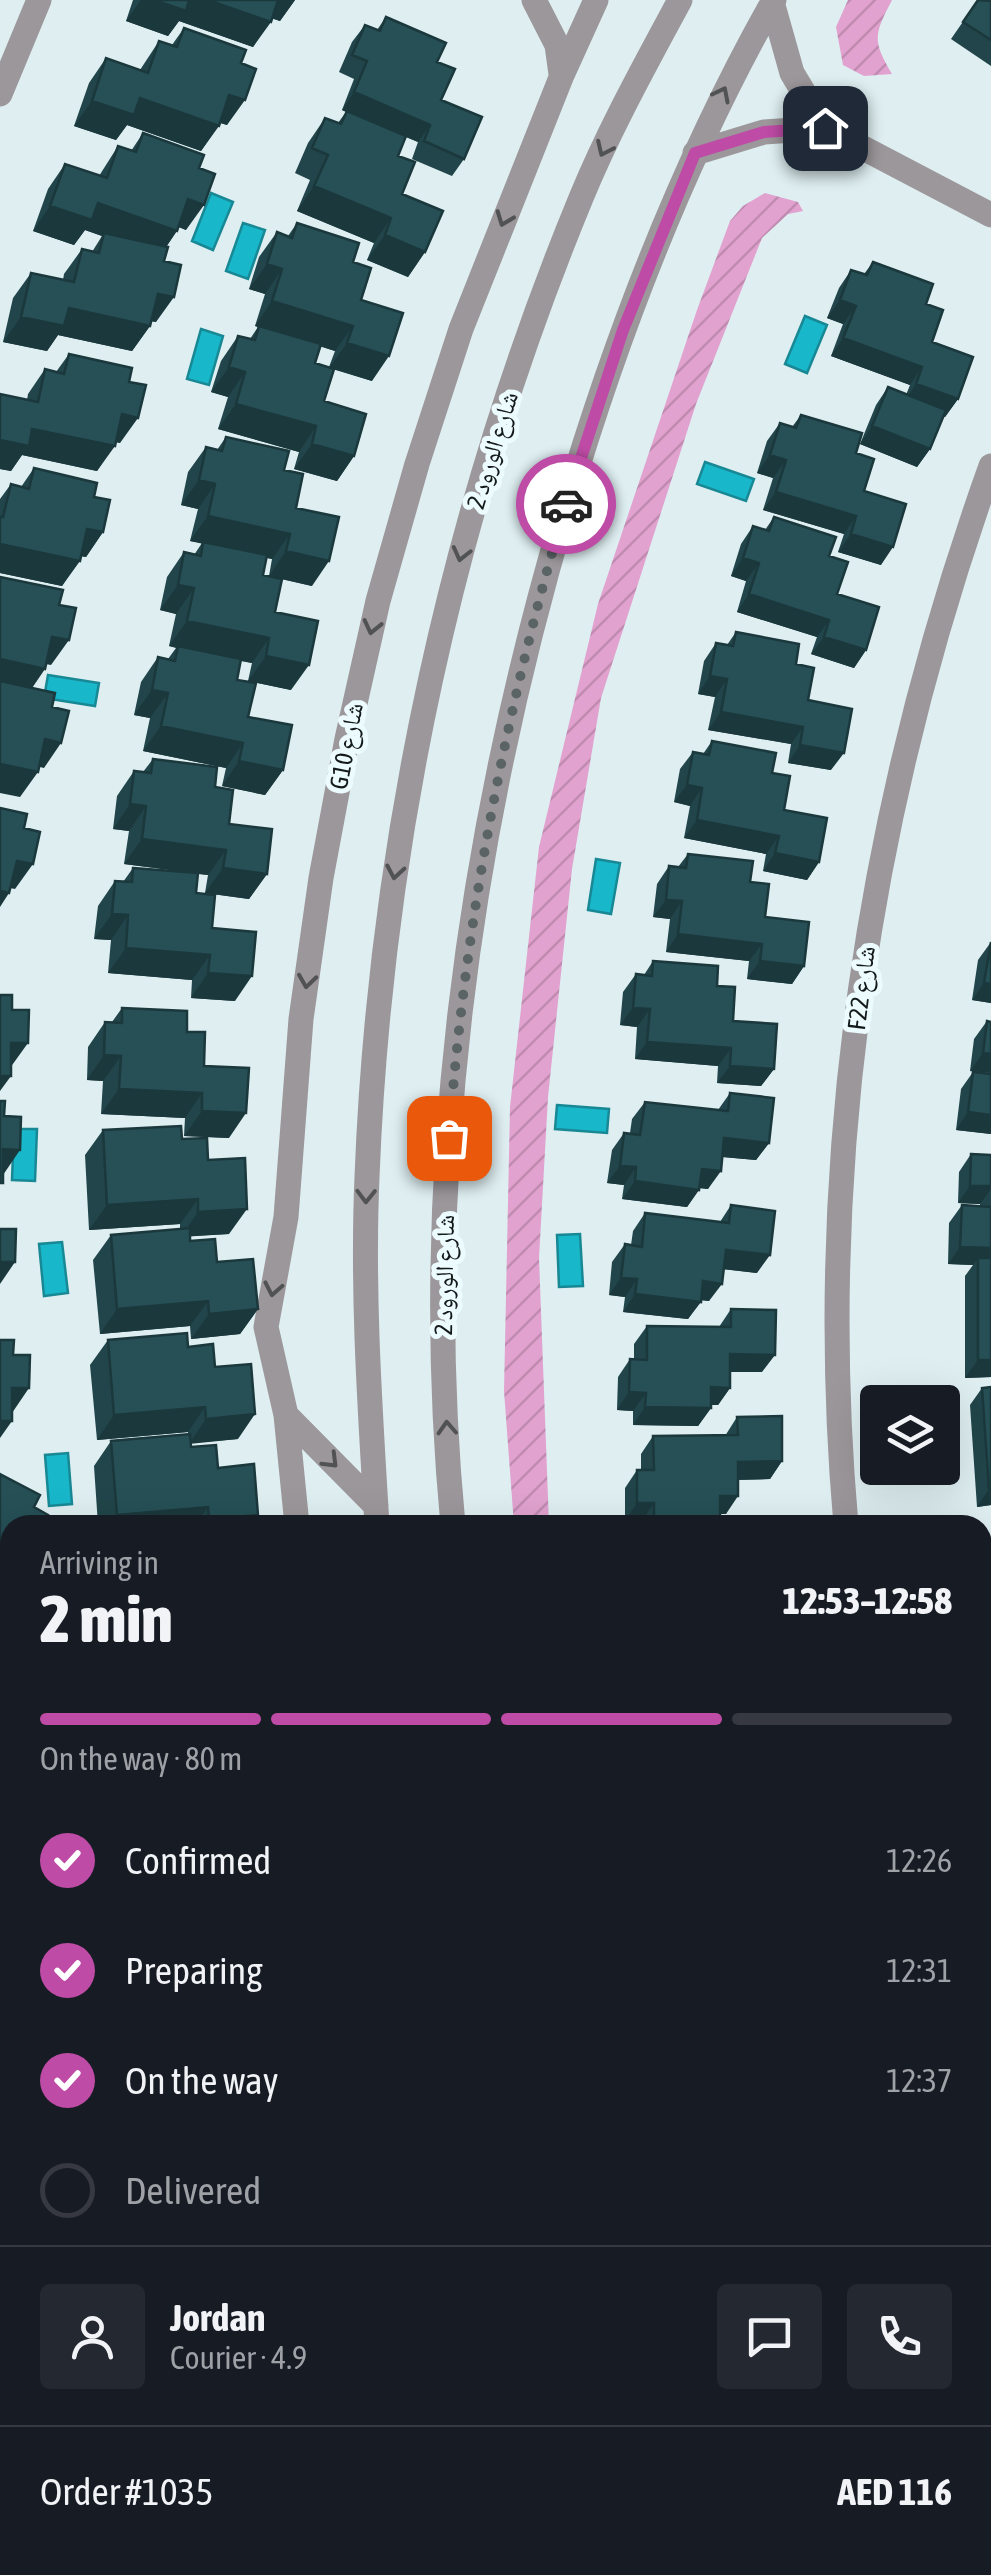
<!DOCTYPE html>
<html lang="en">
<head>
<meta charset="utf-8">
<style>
	:root { --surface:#171b24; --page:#242831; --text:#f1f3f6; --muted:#9ea1a6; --line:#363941; --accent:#be4ba5 }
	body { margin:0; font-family:"Asap Condensed","Noto Naskh Arabic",sans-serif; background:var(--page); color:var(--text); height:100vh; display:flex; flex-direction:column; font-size:38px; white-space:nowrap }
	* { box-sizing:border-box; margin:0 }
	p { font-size:32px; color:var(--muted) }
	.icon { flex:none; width:55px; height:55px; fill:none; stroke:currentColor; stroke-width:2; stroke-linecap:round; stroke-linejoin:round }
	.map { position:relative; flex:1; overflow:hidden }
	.sheet { position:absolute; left:0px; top:1515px; width:992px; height:1060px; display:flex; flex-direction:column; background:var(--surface); border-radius:30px 30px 0 0; box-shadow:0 10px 40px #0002 }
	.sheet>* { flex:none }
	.tools { position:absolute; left:860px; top:1385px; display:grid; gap:20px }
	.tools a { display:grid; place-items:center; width:100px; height:100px; border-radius:10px; background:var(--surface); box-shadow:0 10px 40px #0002; font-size:50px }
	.pin { position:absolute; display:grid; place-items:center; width:85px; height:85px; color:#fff; margin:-42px; border-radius:20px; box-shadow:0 5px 15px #0006 }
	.courier { position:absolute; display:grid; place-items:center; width:100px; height:100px; margin:-50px; border:8px solid #be4ba5; border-radius:50%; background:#fff; color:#222; box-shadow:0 2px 12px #0007 }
	.overview em { font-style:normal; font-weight:800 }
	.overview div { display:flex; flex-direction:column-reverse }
	.overview { display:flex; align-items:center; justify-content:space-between; height:170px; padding:0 40px }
	h1 { font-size:65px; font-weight:800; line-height:75px }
	.bar { display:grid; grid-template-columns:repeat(4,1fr); gap:15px 10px; align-content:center; height:120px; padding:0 40px }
	.bar i { height:12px; border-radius:8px; background:var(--line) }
	.bar .on { background:var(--accent) }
	.bar p { grid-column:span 4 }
	.line { display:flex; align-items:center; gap:25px; padding:0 40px; border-top:2px solid var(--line) }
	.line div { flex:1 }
	.round { display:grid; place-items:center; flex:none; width:105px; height:105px; border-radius:10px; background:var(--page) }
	ol { padding:0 40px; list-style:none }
	li { display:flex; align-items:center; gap:30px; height:110px }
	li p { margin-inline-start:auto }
	li .icon { padding:10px; border-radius:50%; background:var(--accent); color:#fff; stroke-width:4 }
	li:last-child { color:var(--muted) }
	li i { width:55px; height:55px; border:5px solid var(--line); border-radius:50% }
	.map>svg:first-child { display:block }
	.garden { fill:url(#garden-furrows) }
	.water { fill:#19b7ca; stroke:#188895; stroke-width:2.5 }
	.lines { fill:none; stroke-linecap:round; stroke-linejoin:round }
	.minor { stroke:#9c979a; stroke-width:25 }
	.wall { fill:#21454a; fill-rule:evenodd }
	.shaded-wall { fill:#1b383c }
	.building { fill:#265056; stroke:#1b383c; stroke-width:2.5 }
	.oneway { stroke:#515254 }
	.done { stroke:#5b6465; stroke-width:10; stroke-dasharray:0 18 }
	.route { stroke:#be4ba5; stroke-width:12 }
	.labels { text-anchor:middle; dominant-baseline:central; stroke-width:10; stroke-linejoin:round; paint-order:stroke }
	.street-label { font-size:25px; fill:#14191a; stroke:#ebfbfe }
</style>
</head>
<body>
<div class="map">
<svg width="991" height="2575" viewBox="0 0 991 2575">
	<defs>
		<pattern id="garden-furrows" width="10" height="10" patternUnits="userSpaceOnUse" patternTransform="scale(2.5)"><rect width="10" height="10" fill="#e1a2cf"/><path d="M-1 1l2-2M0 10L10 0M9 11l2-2" fill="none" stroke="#c08bb1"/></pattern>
	</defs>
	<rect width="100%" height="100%" fill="#deeef1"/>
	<path class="garden" d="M 848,0 L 892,0 C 874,35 872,40 892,74 L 864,76 L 843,65 L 836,27 Z
		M 765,193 L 798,202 L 803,211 L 788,214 L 762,238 L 696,404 L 601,698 L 572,869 L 548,1097 L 539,1258 L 549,1525 L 514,1525 L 504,1391 L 510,1107 L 539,847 L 598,604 L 697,310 L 730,221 L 743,206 Z"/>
	<path class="water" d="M 211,193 L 233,202 L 213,250 L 192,241 Z
		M 243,223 L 265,230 L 248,279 L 226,271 Z
		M 805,316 L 827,325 L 807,373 L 785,364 Z
		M 201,329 L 223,336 L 209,385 L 187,379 Z
		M 705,462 L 754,479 L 746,501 L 697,484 Z
		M 48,675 L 99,683 L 95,706 L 44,698 Z
		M 596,859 L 620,863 L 611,914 L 588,910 Z
		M 557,1105 L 609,1109 L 607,1133 L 555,1129 Z
		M 14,1129 L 37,1129 L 35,1181 L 12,1180 Z
		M 580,1234 L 583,1286 L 559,1287 L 557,1235 Z
		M 62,1242 L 68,1293 L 44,1296 L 39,1244 Z
		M 68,1453 L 72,1504 L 49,1506 L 45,1455 Z"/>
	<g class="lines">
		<path class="minor" d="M 534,0 L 557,45 L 561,74
			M 772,2 L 792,73 L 825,128 L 991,215
			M 0,94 L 39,0
			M 695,153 L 764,132 L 825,128
			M 286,1415 L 376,1506
			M 297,1525 L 286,1415 L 266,1327 L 286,1217 L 301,1019 L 321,878 L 347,739 L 378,601 L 417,464 L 461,329 L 562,75 L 596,0
			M 377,1525 C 370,1409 362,1293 367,1177 C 380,842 453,508 581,198 C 609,130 645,65 680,0
			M 453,1525 C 420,1182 468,835 566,505 C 618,330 684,159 774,0
			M 846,1525 C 814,1164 869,806 991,466
			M 982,2096 L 991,2118
			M 0,2119 L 10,2118
			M 0,2197 L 10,2196
			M 0,2272 L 10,2271
			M 683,2565 L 688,2575
			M 774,2565 L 779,2575"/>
	</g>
	<path class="wall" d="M 133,0 L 295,0 L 280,21 L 272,18 L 253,47 L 179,21 L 168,36 L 126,21 Z
		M 978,0 L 991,1 L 991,66 L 951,39 Z
		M 386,17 L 437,62 L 441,100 L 464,159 L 452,176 L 412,159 L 418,142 L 406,137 L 398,156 L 402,194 L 425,252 L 408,277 L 367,260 L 374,243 L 297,211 L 310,180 L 295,173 L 308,143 L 325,118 L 338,123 L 346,112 L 342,110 L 354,79 L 339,72 L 352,42 L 365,25 L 377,30 Z
		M 184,28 L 241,63 L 227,125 L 220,123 L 201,151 L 127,125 L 116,140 L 74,126 L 89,83 L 106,58 L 140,70 L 159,41 L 172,45 Z
		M 143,133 L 199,168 L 186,230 L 179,227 L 166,247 L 156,322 L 151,321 L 150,326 L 132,351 L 58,335 L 47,351 L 3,342 L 13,298 L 31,273 L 63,280 L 64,274 L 82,249 L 92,252 L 102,236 L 85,230 L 74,245 L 33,231 L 48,189 L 65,164 L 99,176 L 118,146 L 131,151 Z
		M 297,223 L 353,262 L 361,300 L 372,381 L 334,369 L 324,401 L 354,456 L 337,481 L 294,469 L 299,452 L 218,429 L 228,397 L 211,392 L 221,361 L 238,336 L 250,339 L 258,327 L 255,326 L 265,294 L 249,289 L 259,257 L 277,232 L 288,236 ZM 320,346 L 335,351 L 329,367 L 315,363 Z
		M 873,262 L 926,304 L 932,342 L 958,399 L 945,417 L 943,416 L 930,449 L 917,467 L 860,444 L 876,405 L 888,387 L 906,395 L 910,385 L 831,356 L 843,324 L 827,318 L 839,288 L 851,270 L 864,274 Z
		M 69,354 L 129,382 L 120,443 L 116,442 L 97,471 L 22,455 L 11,471 L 0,469 L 0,394 L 27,400 L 28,394 L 45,369 L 56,372 Z
		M 801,415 L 856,453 L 881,565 L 838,552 L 844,534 L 763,510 L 773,478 L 757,473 L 767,441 L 780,423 L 792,427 Z
		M 226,437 L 284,470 L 296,508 L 312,586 L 281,579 L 275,612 L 291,690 L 248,681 L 252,663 L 241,661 L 237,680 L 248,717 L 283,770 L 265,795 L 222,786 L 226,768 L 143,751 L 150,718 L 134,715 L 141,682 L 158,657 L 168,659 L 176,648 L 169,646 L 176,614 L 160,610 L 167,577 L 184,552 L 194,555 L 202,543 L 190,541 L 198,509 L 181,505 L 188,472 L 206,447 L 217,450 ZM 267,558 L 272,559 L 269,576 L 263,575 Z
		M 34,468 L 94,497 L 103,532 L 86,557 L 81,556 L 62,586 L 0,573 L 0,499 L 11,484 L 21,487 Z
		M 774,517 L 829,556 L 837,594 L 866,650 L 854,668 L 811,654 L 817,637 L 737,612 L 746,581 L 731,576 L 741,544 L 753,526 L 765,530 Z
		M 736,632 L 796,664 L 831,770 L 788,763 L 791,744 L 708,730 L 715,697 L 698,694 L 704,661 L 716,643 L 727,645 Z
		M 712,741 L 772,773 L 784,810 L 819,862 L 807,880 L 763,871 L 766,854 L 684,838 L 690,806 L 674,802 L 680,769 L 693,752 L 703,754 Z
		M 153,759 L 215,787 L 229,824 L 267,874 L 249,899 L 205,893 L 208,875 L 198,874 L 196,893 L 212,928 L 235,1001 L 191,998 L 192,980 L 108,973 L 111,940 L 94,939 L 98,906 L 115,881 L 123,882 L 133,868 L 179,871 L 124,864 L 129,831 L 113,829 L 117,796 L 134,771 L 143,772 Z
		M 688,854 L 750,882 L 765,917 L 804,966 L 792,984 L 747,979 L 749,961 L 666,952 L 670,919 L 653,917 L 657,884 L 669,866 L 678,867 Z
		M 991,942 L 991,1003 L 972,1000 L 978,960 Z
		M 653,961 L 717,986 L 733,1021 L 774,1069 L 761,1086 L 717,1083 L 718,1066 L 635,1059 L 637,1027 L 620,1025 L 623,992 L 636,974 L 644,975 Z
		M 122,1008 L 187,1032 L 204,1066 L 229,1138 L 184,1136 L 185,1118 L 101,1114 L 103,1081 L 87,1080 L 88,1047 L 105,1022 L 112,1022 Z
		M 987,1021 L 991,1022 L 991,1073 L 970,1071 L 974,1039 Z
		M 973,1072 L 991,1134 L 956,1130 L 961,1089 Z
		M 730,1093 L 769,1143 L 756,1160 L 722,1157 L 708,1189 L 700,1188 L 687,1207 L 622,1199 L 624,1185 L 607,1183 L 612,1150 L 624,1133 L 630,1133 L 632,1119 L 645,1102 L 718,1110 Z
		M 103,1130 L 182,1139 L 208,1160 L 229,1234 L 190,1236 L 190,1241 L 217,1262 L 258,1309 L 240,1334 L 191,1339 L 190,1326 L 100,1334 L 93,1260 L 111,1235 L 180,1229 L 180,1224 L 89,1230 L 85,1155 Z
		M 971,1154 L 991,1155 L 991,1377 L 965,1378 L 965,1276 L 973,1265 L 948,1264 L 949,1223 L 962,1205 L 980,1206 L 980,1204 L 958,1203 L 959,1172 Z
		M 731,1205 L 757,1273 L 723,1269 L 709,1301 L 701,1300 L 688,1319 L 623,1312 L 625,1297 L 609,1295 L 612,1262 L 625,1244 L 631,1245 L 633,1231 L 645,1213 L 720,1222 Z
		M 731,1309 L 762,1372 L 730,1372 L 730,1388 L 718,1405 L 711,1405 L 711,1408 L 698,1426 L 633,1425 L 633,1411 L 617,1410 L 618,1377 L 630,1359 L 634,1359 L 634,1344 L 647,1326 L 719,1327 Z
		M 108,1340 L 188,1347 L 215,1367 L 238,1439 L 191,1443 L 191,1447 L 218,1468 L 251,1525 L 98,1525 L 94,1466 L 111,1441 L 188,1434 L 188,1432 L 97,1440 L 90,1365 Z
		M 982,1388 L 991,1505 L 977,1507 L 970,1405 Z
		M 737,1417 L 782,1461 L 770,1479 L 738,1480 L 726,1514 L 720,1514 L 714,1525 L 642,1525 L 642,1521 L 625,1521 L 625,1488 L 637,1470 L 641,1470 L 641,1454 L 653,1436 L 725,1436 Z
		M 0,1474 L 10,1525 L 10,1567 L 5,1564 L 0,1572 Z
		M 10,1905 L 10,1957 L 0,1944 L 0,1917 Z
		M 991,2523 L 991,2575 L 963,2575 L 960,2571 L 965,2565 L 982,2565 L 982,2529 Z
		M 19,2565 L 75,2565 L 73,2568 L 20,2575 Z
		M 320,2565 L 379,2565 L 373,2575 L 335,2575 Z
		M 430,2565 L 443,2565 L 439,2571 Z"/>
	<path class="shaded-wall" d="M 141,0 L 208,0 L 271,22 L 253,47 L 179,21 L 168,36 L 126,21 Z
		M 275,0 L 295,0 L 280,21 L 264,16 Z
		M 354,92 L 430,125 L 418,142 L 342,110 Z
		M 229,95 L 245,100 L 227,125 L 212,120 Z
		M 140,98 L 219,126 L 201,151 L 127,125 L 116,140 L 74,126 L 92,101 Z
		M 314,186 L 391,218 L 374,243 L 297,211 Z
		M 188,199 L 204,205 L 186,230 L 171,224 Z
		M 98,203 L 177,231 L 160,256 L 104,233 L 102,236 L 85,230 L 74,245 L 33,231 L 50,206 Z
		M 385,235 L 425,252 L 408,277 L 367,260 Z
		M 267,264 L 282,269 L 265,294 L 249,289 Z
		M 158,294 L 174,297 L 156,322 L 140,319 Z
		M 840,300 L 856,306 L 843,324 L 827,318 Z
		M 272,301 L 353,326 L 335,351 L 255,326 Z
		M 69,308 L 150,326 L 132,351 L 58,335 L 47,351 L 3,342 L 21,317 Z
		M 843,338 L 922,367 L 910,385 L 831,356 Z
		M 347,343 L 389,356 L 372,381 L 329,368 Z
		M 229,367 L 245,372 L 228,397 L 211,392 Z
		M 916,384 L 958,399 L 945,417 L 904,402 Z
		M 236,404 L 316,426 L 299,452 L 218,429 Z
		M 122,414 L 138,418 L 120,443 L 104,439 Z
		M 872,426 L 930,449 L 917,467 L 860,444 Z
		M 32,429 L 115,446 L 97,471 L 22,455 L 11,471 L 0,469 L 0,440 Z
		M 312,444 L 354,456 L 337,481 L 294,469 Z
		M 770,455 L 786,460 L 773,478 L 757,473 Z
		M 199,480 L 215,484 L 198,509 L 181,505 Z
		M 776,492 L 856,516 L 844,534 L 763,510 Z
		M 208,516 L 290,534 L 272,559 L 190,541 Z
		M 87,529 L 103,532 L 86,557 L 69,554 Z
		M 851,534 L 893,547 L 881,565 L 838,552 Z
		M 0,544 L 80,561 L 62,586 L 0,573 Z
		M 286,551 L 329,561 L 312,586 L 269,576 Z
		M 743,558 L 759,563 L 746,581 L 731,576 Z
		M 178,585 L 194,588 L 176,614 L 160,610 Z
		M 749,594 L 829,620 L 817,637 L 737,612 Z
		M 187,621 L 269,638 L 252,663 L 169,646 Z
		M 52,637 L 69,640 L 51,665 L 35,662 Z
		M 824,637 L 866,650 L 854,668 L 811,654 Z
		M 266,656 L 309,665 L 291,690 L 248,681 Z
		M 0,659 L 45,669 L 28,694 L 0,688 Z
		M 710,676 L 727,679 L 715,697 L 698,694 Z
		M 152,690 L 168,693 L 150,718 L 134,715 Z
		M 721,712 L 803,727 L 791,744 L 708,730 Z
		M 161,726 L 243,743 L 226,768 L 143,751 Z
		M 45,739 L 61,743 L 44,768 L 27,764 Z
		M 800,745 L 844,753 L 831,770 L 788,763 Z
		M 239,761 L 283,770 L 265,795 L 222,786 Z
		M 0,764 L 38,772 L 20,797 L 0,793 Z
		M 687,785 L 702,788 L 690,806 L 674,802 Z
		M 130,804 L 146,806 L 129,831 L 113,829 Z
		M 697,820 L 779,836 L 766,854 L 684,838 Z
		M 142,839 L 226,850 L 208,875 L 124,864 Z
		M 775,853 L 819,862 L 807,880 L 763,871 Z
		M 17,861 L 33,864 L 15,889 L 0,886 Z
		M 223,868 L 267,874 L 249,899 L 205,893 Z
		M 0,891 L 9,893 L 0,907 Z
		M 666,900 L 682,901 L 670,919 L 653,917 Z
		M 112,914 L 128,915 L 111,940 L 94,939 Z
		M 678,934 L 762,944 L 749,961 L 666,952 Z
		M 126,948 L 210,955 L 192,980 L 108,973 Z
		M 760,961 L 804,966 L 792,984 L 747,979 Z
		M 208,973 L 252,976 L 235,1001 L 191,998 Z
		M 984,983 L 991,984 L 991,1003 L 972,1000 Z
		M 633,1008 L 650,1009 L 637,1027 L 620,1025 Z
		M 647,1042 L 731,1048 L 718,1066 L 635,1059 Z
		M 11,1043 L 28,1043 L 10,1068 Z
		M 983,1053 L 991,1054 L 991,1073 L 970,1071 Z
		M 104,1055 L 121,1056 L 103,1081 L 87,1080 Z
		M 730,1066 L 774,1069 L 761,1086 L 717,1083 Z
		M 0,1076 L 11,1076 L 0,1091 Z
		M 119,1089 L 202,1093 L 185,1118 L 101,1114 Z
		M 202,1111 L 246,1113 L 229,1138 L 184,1136 Z
		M 968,1112 L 991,1115 L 991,1134 L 956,1130 Z
		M 724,1138 L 769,1143 L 756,1160 L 712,1156 Z
		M 3,1149 L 20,1150 L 3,1175 Z
		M 620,1166 L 636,1167 L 624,1185 L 607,1183 Z
		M 702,1169 L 721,1171 L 708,1189 L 689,1187 Z
		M 635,1181 L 699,1190 L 687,1207 L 622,1199 Z
		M 970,1186 L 991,1186 L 991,1189 L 980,1204 L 958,1203 Z
		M 198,1199 L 180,1224 L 89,1230 L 107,1205 Z
		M 247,1209 L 229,1234 L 181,1237 L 198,1212 Z
		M 960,1247 L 991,1248 L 991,1266 L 978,1258 L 973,1265 L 948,1264 Z
		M 726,1250 L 770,1255 L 757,1273 L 713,1268 Z
		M 0,1262 L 15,1262 L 0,1284 Z
		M 621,1278 L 637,1279 L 625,1297 L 609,1295 Z
		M 703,1281 L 722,1284 L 709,1301 L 691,1299 Z
		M 635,1294 L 701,1302 L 688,1319 L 623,1312 Z
		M 208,1301 L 190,1326 L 100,1334 L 117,1309 Z
		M 258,1309 L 240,1334 L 191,1339 L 209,1314 Z
		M 730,1354 L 775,1355 L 762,1372 L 718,1372 Z
		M 978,1360 L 991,1360 L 991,1377 L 965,1378 Z
		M 711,1387 L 730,1388 L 718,1405 L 698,1405 Z
		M 12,1388 L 29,1388 L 12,1413 Z
		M 629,1392 L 646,1393 L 633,1411 L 617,1410 Z
		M 205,1407 L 188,1432 L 97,1440 L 114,1415 Z
		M 645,1407 L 711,1408 L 698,1426 L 633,1425 Z
		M 255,1414 L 238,1439 L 189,1444 L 206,1419 Z
		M 0,1421 L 12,1421 L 0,1438 Z
		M 782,1461 L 770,1479 L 725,1480 L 738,1462 Z
		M 989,1489 L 991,1489 L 991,1505 L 977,1507 Z
		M 720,1496 L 738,1496 L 726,1514 L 707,1514 Z
		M 637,1503 L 654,1503 L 642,1521 L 625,1521 Z
		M 208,1507 L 195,1525 L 110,1525 L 117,1515 Z
		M 258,1515 L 251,1525 L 205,1525 L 209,1519 Z
		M 654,1517 L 720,1517 L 714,1525 L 649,1525 Z
		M 991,2396 L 991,2407 L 982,2412 L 982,2405 L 987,2399 Z
		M 5,2496 L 10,2496 L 10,2511 L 3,2512 L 0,2517 L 0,2504 Z
		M 991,2502 L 991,2512 L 982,2517 L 982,2506 Z
		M 27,2565 L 75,2565 L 73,2568 L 20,2575 Z
		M 126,2565 L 162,2565 L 121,2571 Z"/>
	<path class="building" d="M 154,0 L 189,0 L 186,11 Z
		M 208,0 L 278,0 L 271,22 Z
		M 978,0 L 991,1 L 991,40 L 963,22 Z
		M 386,17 L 446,43 L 437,62 L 455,69 L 441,100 L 482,117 L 464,159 L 424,141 L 430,125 L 354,92 L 367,61 L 352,55 L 365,25 L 380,31 Z
		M 184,28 L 246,50 L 241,63 L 256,69 L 245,100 L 229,95 L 219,126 L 140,98 L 134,115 L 92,101 L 106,58 L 148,73 L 159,41 L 177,47 Z
		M 347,111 L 406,136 L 398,156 L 415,162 L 402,194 L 443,211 L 425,252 L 385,235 L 391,218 L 314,186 L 328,155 L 312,148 L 325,118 L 341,124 Z
		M 143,133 L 204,155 L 199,168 L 215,174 L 204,205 L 188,199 L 177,231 L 98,203 L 92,220 L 50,206 L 65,164 L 107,178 L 118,146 L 136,152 Z
		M 297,223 L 359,243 L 353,262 L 371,268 L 361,300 L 403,313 L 389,356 L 347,343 L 353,326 L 272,301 L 282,269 L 267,264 L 277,232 L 292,238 Z
		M 104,233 L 168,247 L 164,261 L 181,265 L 174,297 L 158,294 L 150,326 L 69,308 L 64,326 L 21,317 L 31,273 L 74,282 L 82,249 L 99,253 Z
		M 873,262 L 933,284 L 926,304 L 943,310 L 932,342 L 973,357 L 958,399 L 916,384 L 922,367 L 843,338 L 856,306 L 840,300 L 851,270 L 867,275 Z
		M 259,326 L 321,344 L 315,363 L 334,369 L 324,401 L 366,414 L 354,456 L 312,444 L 316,426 L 236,404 L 245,372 L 229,367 L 238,336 L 255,340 Z
		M 69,354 L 132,368 L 129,382 L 146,385 L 138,418 L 122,414 L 115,446 L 32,429 L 29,446 L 0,440 L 0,394 L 38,402 L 45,369 L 64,374 Z
		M 888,387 L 946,410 L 930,449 L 872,426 Z
		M 801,415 L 862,433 L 856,453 L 874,459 L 864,491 L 906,504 L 893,547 L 851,534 L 856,516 L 776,492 L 786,460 L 770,455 L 780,423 L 796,428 Z
		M 226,437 L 289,451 L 284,470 L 303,474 L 296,508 L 339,517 L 329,561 L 286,551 L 290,534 L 208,516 L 215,484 L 199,480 L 206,447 L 222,451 Z
		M 34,468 L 97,483 L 94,497 L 110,500 L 103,532 L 87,529 L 80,561 L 0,544 L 0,517 L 3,517 L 11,484 L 29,489 Z
		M 774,517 L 836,537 L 829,556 L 848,562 L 837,594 L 879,607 L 866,650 L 824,637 L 829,620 L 749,594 L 759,563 L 743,558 L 753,526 L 769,531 Z
		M 203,542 L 267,555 L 263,575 L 282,579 L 275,612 L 318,621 L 309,665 L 266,656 L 269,638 L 187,621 L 194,588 L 178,585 L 184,552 L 201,556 Z
		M 0,577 L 63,590 L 59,605 L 76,608 L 69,640 L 52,637 L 45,669 L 0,659 Z
		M 736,632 L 799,644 L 796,664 L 814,668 L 808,700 L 852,709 L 844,753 L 800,745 L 803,727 L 721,712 L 727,679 L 710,676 L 716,643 L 733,646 Z
		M 178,646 L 241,659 L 237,680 L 256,683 L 248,717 L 292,725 L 283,770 L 239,761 L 243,743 L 161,726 L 168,693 L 152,690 L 158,657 L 175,661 Z
		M 0,681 L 55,693 L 52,707 L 69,711 L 61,743 L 45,739 L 38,772 L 0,764 Z
		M 712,741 L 776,753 L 772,773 L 790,776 L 784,810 L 827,818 L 819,862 L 775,853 L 779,836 L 697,820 L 702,788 L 687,785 L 693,752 L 709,755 Z
		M 153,759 L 217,767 L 215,787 L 233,790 L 229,824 L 272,829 L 267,874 L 223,868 L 226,850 L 142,839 L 146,806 L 130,804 L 134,771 L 151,773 Z
		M 0,808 L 27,814 L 24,828 L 40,832 L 33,864 L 17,861 L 9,893 L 0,891 Z
		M 688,854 L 753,861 L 750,882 L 769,884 L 765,917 L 809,922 L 804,966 L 760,961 L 762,944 L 678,934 L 682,901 L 666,900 L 669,866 L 686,868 Z
		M 133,868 L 198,873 L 196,893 L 215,895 L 212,928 L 256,932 L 252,976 L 208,973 L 210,955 L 126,948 L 128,915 L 112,914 L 115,881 L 132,882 Z
		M 991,942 L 991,984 L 984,983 Z
		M 653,961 L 718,966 L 717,986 L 735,987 L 733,1021 L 777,1024 L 774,1069 L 730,1066 L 731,1048 L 647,1042 L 650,1009 L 633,1008 L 636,974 L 652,976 Z
		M 0,995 L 12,995 L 12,1010 L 29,1010 L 28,1043 L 11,1043 L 11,1076 L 0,1076 Z
		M 122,1008 L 187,1011 L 187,1032 L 205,1032 L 204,1066 L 249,1068 L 246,1113 L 202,1111 L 202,1093 L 119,1089 L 121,1056 L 104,1055 L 105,1022 L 122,1023 Z
		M 987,1021 L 991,1022 L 991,1054 L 983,1053 Z
		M 973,1072 L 991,1074 L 991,1115 L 968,1112 Z
		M 730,1093 L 774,1098 L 769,1143 L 724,1138 L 721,1171 L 702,1169 L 699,1190 L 635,1181 L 636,1167 L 620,1166 L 624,1133 L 640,1135 L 645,1102 L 728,1111 Z
		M 0,1101 L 5,1101 L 4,1116 L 21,1117 L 20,1150 L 3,1149 L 3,1183 L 0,1183 Z
		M 181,1126 L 182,1139 L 207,1138 L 208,1160 L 245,1158 L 247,1209 L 198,1212 L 198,1199 L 107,1205 L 103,1130 Z
		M 971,1154 L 991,1155 L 991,1186 L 970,1186 Z
		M 731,1205 L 775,1211 L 770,1255 L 726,1250 L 722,1284 L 703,1281 L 701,1302 L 635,1294 L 637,1279 L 621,1278 L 625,1244 L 642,1247 L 645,1213 L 729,1223 Z
		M 962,1205 L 991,1207 L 991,1248 L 960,1247 Z
		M 190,1228 L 190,1241 L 215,1239 L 217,1262 L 253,1259 L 258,1309 L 209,1314 L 208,1301 L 117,1309 L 111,1235 Z
		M 0,1229 L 16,1229 L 15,1262 L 0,1262 Z
		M 978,1258 L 991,1258 L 991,1360 L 978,1360 Z
		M 731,1309 L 776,1310 L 775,1355 L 730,1354 L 730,1388 L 711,1387 L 711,1408 L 645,1407 L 646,1393 L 629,1392 L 630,1359 L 647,1360 L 647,1326 L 731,1327 Z
		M 187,1333 L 188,1347 L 213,1344 L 215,1367 L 251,1364 L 255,1414 L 206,1419 L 205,1407 L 114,1415 L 108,1340 Z
		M 0,1340 L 14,1340 L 13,1355 L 30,1355 L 29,1388 L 12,1388 L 12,1421 L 0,1421 Z
		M 991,1387 L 991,1489 L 989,1489 L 982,1388 Z
		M 782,1416 L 782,1461 L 738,1462 L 738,1496 L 720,1496 L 720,1517 L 654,1517 L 654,1503 L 637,1503 L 637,1470 L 654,1470 L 653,1436 L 738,1435 L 737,1417 Z
		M 190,1434 L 191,1447 L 216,1445 L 218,1468 L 254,1464 L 258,1515 L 209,1519 L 208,1507 L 117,1515 L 111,1441 Z
		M 0,1474 L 40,1495 L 34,1507 L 48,1515 L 43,1525 L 10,1525 L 10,1553 L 3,1567 L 0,1565 Z
		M 784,1522 L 784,1525 L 740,1525 L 740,1524 Z
		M 0,1603 L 10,1611 L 10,1663 L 4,1670 L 0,1666 Z
		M 991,2345 L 991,2396 L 987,2399 L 982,2391 L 982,2350 Z
		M 0,2422 L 6,2468 L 10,2468 L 10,2496 L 5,2496 L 7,2507 L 0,2508 Z
		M 982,2424 L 988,2434 L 991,2432 L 991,2502 L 982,2506 Z
		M 991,2523 L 991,2575 L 988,2575 L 981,2565 L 982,2565 L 982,2546 L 986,2544 L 982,2538 L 982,2529 Z
		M 360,2565 L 379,2565 L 374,2574 Z
		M 488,2565 L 526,2565 L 528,2567 L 532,2565 L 546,2565 L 552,2575 L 470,2575 Z"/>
	<defs><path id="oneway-chevron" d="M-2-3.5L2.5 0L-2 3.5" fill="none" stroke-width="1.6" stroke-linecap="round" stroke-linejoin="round" transform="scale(2.5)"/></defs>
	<g class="oneway">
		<use href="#oneway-chevron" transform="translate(722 94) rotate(-63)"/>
		<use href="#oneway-chevron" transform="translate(604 149) rotate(115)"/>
		<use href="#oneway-chevron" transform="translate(504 219) rotate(111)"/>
		<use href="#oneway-chevron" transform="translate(461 554) rotate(104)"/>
		<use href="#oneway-chevron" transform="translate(372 627) rotate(103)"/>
		<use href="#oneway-chevron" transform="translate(395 872) rotate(100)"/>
		<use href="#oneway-chevron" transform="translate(307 981) rotate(98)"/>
		<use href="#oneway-chevron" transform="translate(366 1196) rotate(91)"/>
		<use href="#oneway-chevron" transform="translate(273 1289) rotate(101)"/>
		<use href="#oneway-chevron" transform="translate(447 1428) rotate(-93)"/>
		<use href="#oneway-chevron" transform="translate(331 1461) rotate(45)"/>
	</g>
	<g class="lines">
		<path class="done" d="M 449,1138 C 465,922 505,711 566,504"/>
		<path class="route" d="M 566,504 L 623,330 L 695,153 L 764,132 L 825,128"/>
	</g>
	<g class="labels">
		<g class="street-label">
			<text transform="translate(492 450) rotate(-73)">شارع الورود 2</text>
			<text transform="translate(346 746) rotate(-79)">G10 شارع</text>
			<text transform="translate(861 988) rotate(-83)">F22 شارع</text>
			<text transform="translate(444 1275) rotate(-89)">شارع الورود 2</text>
		</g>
	</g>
</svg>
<div class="tools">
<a><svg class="icon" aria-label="layers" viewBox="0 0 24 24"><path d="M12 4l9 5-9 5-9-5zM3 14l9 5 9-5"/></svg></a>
</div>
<div class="pin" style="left:449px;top:1138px;background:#ea580c"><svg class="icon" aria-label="bag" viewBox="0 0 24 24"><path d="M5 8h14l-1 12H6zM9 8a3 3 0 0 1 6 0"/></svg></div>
<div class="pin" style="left:825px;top:128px;background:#1f2937"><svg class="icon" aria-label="home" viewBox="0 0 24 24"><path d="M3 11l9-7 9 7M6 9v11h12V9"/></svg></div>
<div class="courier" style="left:566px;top:504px"><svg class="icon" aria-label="car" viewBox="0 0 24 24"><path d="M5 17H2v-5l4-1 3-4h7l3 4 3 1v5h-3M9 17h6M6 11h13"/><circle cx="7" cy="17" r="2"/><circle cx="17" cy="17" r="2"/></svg></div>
<section class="sheet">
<div class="overview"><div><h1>2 min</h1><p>Arriving in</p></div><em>12:53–12:58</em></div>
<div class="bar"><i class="on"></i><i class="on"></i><i class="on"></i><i></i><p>On the way · 80 m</p></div>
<ol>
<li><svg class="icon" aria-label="check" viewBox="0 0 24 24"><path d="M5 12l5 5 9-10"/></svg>Confirmed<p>12:26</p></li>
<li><svg class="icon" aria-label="check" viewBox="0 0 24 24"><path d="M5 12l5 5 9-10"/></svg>Preparing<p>12:31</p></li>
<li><svg class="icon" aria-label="check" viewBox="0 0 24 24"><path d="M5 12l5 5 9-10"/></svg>On the way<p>12:37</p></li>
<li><i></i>Delivered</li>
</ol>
<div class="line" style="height:180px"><a class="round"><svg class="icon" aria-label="person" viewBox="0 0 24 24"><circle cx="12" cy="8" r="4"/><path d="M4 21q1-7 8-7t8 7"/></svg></a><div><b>Jordan</b><p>Courier · 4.9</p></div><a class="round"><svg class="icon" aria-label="chat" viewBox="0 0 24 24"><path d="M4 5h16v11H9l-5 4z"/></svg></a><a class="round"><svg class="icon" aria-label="phone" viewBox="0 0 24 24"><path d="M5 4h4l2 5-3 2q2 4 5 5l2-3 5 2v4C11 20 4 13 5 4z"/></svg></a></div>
<div class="line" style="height:130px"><div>Order #1035</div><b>AED 116</b></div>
</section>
</div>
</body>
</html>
